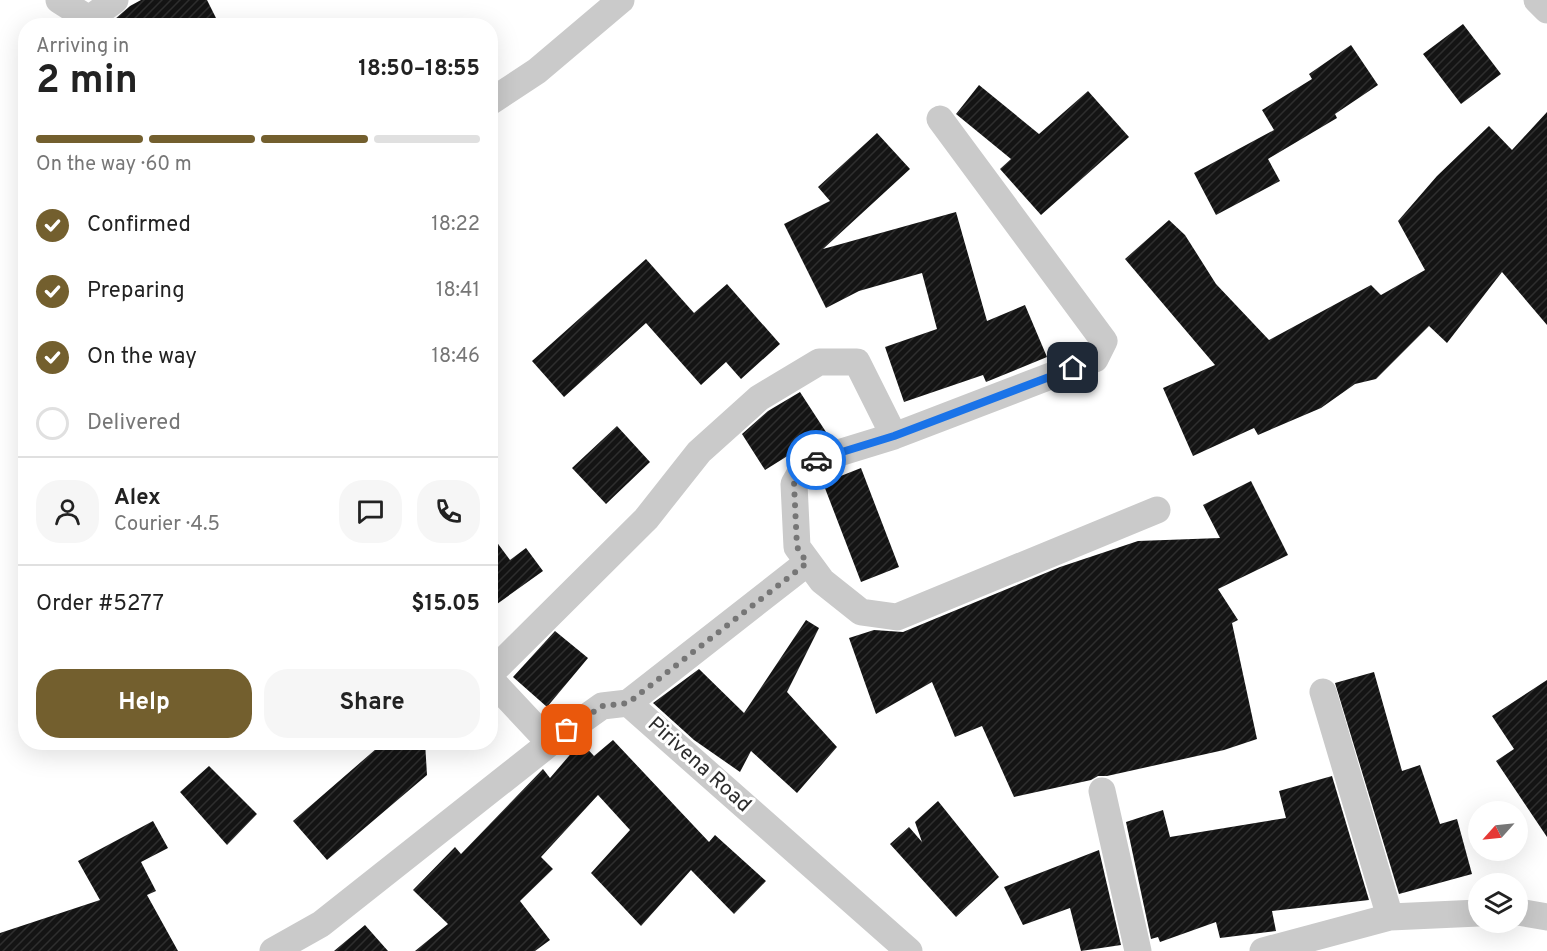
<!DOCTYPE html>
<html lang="en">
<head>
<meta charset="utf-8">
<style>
	:root { --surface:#fff; --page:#f6f6f6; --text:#222; --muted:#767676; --line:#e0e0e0; --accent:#735f2e }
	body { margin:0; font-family:Overpass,sans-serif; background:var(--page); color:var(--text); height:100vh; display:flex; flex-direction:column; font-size:22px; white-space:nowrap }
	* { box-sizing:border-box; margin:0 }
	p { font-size:20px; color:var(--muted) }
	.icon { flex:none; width:33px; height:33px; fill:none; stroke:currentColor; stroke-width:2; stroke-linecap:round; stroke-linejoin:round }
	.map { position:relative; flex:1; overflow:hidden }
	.side { position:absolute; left:18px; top:18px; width:480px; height:732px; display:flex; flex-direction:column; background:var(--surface); border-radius:24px; box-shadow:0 6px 24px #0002 }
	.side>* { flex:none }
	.needle { width:39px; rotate:243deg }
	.fabs { position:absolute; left:1468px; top:801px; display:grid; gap:12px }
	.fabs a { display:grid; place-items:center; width:60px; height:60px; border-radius:50%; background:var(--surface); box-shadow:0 6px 24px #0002; font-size:30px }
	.pin { position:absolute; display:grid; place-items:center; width:51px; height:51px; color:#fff; margin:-26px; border-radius:12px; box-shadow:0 3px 9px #0006 }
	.courier { position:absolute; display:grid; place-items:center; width:60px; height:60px; margin:-30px; border:4px solid #1a73e8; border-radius:50%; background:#fff; color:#222; box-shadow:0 2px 8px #0007 }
	.headline em { font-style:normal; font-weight:700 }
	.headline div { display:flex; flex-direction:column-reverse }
	.headline { display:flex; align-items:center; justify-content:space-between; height:102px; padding:0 18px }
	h1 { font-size:39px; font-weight:700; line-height:45px }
	.bar { display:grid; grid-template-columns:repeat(4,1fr); gap:9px 6px; align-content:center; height:72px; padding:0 18px }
	.bar i { height:8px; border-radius:4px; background:var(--line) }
	.bar .on { background:var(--accent) }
	.bar p { grid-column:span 4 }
	.line { display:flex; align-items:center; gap:15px; padding:0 18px; border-top:2px solid var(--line) }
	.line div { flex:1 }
	.round { display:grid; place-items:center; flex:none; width:63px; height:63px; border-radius:24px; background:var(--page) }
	ol { padding:0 18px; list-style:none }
	li { display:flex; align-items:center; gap:18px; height:66px }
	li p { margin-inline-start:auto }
	li .icon { padding:6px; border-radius:50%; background:var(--accent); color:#fff; stroke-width:4 }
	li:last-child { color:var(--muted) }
	li i { width:33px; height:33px; border:3px solid var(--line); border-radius:50% }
	.button { display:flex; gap:12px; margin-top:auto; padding:12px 18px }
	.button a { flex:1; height:69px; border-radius:24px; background:var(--accent); color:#fff; font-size:24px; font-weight:700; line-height:69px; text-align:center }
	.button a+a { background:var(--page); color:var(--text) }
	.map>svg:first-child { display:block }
	.building { fill:url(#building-hatch) }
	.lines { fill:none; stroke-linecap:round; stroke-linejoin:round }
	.minor { stroke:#cacaca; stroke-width:27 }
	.done { stroke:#767676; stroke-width:6; stroke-dasharray:0 10.8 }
	.route { stroke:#1a73e8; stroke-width:8 }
	.labels { text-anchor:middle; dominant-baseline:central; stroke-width:6; stroke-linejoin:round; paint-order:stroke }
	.street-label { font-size:21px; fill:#2d2d2d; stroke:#fff }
</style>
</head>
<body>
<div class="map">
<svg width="1547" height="951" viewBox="0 0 1547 951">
	<defs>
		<pattern id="building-hatch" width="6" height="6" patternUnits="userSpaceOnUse" patternTransform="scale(1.5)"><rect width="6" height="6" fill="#141414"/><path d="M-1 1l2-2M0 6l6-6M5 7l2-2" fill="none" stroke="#2e2e2e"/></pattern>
	</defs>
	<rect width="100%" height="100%" fill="#fff"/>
	<path class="building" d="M 141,0 L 207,0 L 220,26 L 107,26 L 130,6 Z
		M 1463,24 L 1501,74 L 1461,104 L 1423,54 Z
		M 1351,45 L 1378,85 L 1335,114 L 1337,118 L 1268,159 L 1280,181 L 1216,215 L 1194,173 L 1274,130 L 1262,110 L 1312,79 L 1309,74 Z
		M 979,85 L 1039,134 L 1088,91 L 1129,137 L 1041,215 L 1000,169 L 1011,159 L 956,114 Z
		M 1547,112 L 1547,325 L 1502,272 L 1447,343 L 1429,326 L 1376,379 L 1355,384 L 1321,408 L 1258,435 L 1254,428 L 1193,456 L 1163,388 L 1215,365 L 1125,259 L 1169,220 L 1185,235 L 1216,284 L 1269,340 L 1371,285 L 1381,295 L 1425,270 L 1398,221 L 1437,176 L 1489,126 L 1512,150 Z
		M 877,133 L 910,169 L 823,249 L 956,212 L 987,321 L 1025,305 L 1047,357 L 986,382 L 983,375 L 904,402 L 885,347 L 937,329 L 922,273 L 859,291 L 826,308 L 784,224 L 830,201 L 818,187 Z
		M 646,259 L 694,313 L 727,284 L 780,344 L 741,379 L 726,362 L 701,385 L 646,323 L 564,397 L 532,361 Z
		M 800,392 L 826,432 L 765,470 L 742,434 L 768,411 Z
		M 617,426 L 650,462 L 606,504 L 572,468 Z
		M 861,468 L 899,567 L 861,582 L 823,483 Z
		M 1251,481 L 1288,555 L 1218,589 L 1238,620 L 1232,623 L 1257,739 L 1224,750 L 1107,776 L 1098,776 L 1091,780 L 1014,797 L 982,726 L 955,737 L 932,682 L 876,714 L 849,638 L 874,630 L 903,632 L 1060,567 L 1138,541 L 1220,538 L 1203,505 Z
		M 490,533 L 510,560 L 526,548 L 543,571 L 490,609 Z
		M 806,620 L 819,628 L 787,692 L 837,747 L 797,793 L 751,751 L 740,772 L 694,740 L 653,703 L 699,669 L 744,713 Z
		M 555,631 L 588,658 L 547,707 L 513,677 Z
		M 1374,672 L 1402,771 L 1420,765 L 1440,824 L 1457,819 L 1472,874 L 1399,894 L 1335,683 Z
		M 1547,680 L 1547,837 L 1496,761 L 1514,749 L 1492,716 Z
		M 613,740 L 709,842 L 715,835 L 766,881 L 734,914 L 691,870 L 641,926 L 591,873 L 630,830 L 598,795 L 541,857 L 553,869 L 520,901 L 550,940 L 535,951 L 415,951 L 448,924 L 413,890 L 455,847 L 461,854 L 543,769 L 550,778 L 581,742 L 594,756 Z
		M 384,742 L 425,742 L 427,775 L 327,860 L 293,821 Z
		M 209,766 L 257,814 L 227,845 L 180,792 Z
		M 1332,776 L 1369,900 L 1272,911 L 1276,931 L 1220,938 L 1216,922 L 1160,942 L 1158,937 L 1151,939 L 1126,822 L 1163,810 L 1170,837 L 1286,818 L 1279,791 Z
		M 938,801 L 999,877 L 956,917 L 890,844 L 909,827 L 922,842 L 915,822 Z
		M 153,821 L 168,848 L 141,862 L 156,891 L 147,895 L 178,951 L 0,951 L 0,933 L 100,900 L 78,861 Z
		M 1099,850 L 1121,945 L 1081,951 L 1070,908 L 1023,925 L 1004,887 Z
		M 365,925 L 388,951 L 334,951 Z"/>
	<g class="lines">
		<path class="minor" d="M 59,0 L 89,19
			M 1537,0 L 1547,10
			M 91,26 L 89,19 L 115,0
			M 490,102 L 537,71 L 621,0
			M 894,436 L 1095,359 L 1104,341 L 940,119
			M 490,674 L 646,519 L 699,452 L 759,398 L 819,362 L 857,362 L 894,436 L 806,463 L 794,484 L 797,547 L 822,581 L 861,612 L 897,617 L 1157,510
			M 490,679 L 550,743
			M 1323,692 L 1390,917
			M 628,703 L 807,563
			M 1102,791 L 1138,951
			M 1518,912 L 1547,917
			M 273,951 L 321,924 L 550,743 L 602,706 L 628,703 L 909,951
			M 1263,951 L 1390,917 L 1479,913"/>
	</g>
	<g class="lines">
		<path class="done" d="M 567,730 L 602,706 L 628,703 L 807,563 L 797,547 L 794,484 L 806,463 L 816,460"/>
		<path class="route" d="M 816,460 L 894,436 L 1073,368"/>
	</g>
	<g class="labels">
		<g class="street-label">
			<text transform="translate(699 765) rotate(42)">Pirivena Road</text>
		</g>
	</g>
</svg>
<div class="fabs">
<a><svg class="needle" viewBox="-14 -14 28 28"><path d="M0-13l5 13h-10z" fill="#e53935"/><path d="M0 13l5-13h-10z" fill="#767676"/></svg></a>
<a><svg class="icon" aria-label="layers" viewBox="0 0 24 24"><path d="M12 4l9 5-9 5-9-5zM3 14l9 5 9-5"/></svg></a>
</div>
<div class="pin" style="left:567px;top:730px;background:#ea580c"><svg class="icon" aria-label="bag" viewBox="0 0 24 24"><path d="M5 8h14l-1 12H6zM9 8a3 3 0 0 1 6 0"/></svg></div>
<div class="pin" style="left:1073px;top:368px;background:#1f2937"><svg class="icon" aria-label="home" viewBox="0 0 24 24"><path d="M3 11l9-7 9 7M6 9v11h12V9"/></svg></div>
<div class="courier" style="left:816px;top:460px"><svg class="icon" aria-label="car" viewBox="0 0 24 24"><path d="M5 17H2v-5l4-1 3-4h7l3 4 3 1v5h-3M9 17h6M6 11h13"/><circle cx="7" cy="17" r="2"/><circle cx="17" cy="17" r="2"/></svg></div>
<section class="side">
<div class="headline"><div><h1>2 min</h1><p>Arriving in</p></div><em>18:50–18:55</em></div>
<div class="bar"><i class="on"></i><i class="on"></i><i class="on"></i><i></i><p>On the way · 60 m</p></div>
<ol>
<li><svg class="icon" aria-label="check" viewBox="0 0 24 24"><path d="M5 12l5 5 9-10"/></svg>Confirmed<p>18:22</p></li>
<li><svg class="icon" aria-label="check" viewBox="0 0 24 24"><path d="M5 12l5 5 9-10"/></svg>Preparing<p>18:41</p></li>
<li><svg class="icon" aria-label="check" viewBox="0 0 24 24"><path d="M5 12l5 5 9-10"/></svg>On the way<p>18:46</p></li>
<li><i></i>Delivered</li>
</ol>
<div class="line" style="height:108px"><a class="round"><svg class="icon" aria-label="person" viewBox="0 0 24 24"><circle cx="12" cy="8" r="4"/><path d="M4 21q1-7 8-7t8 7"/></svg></a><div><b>Alex</b><p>Courier · 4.5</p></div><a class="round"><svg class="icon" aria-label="chat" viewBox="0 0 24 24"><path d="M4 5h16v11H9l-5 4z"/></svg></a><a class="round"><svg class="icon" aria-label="phone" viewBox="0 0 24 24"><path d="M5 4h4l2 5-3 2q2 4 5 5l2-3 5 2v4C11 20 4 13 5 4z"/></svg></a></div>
<div class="line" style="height:78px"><div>Order #5277</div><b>$15.05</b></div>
<div class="button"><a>Help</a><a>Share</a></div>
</section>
</div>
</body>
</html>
